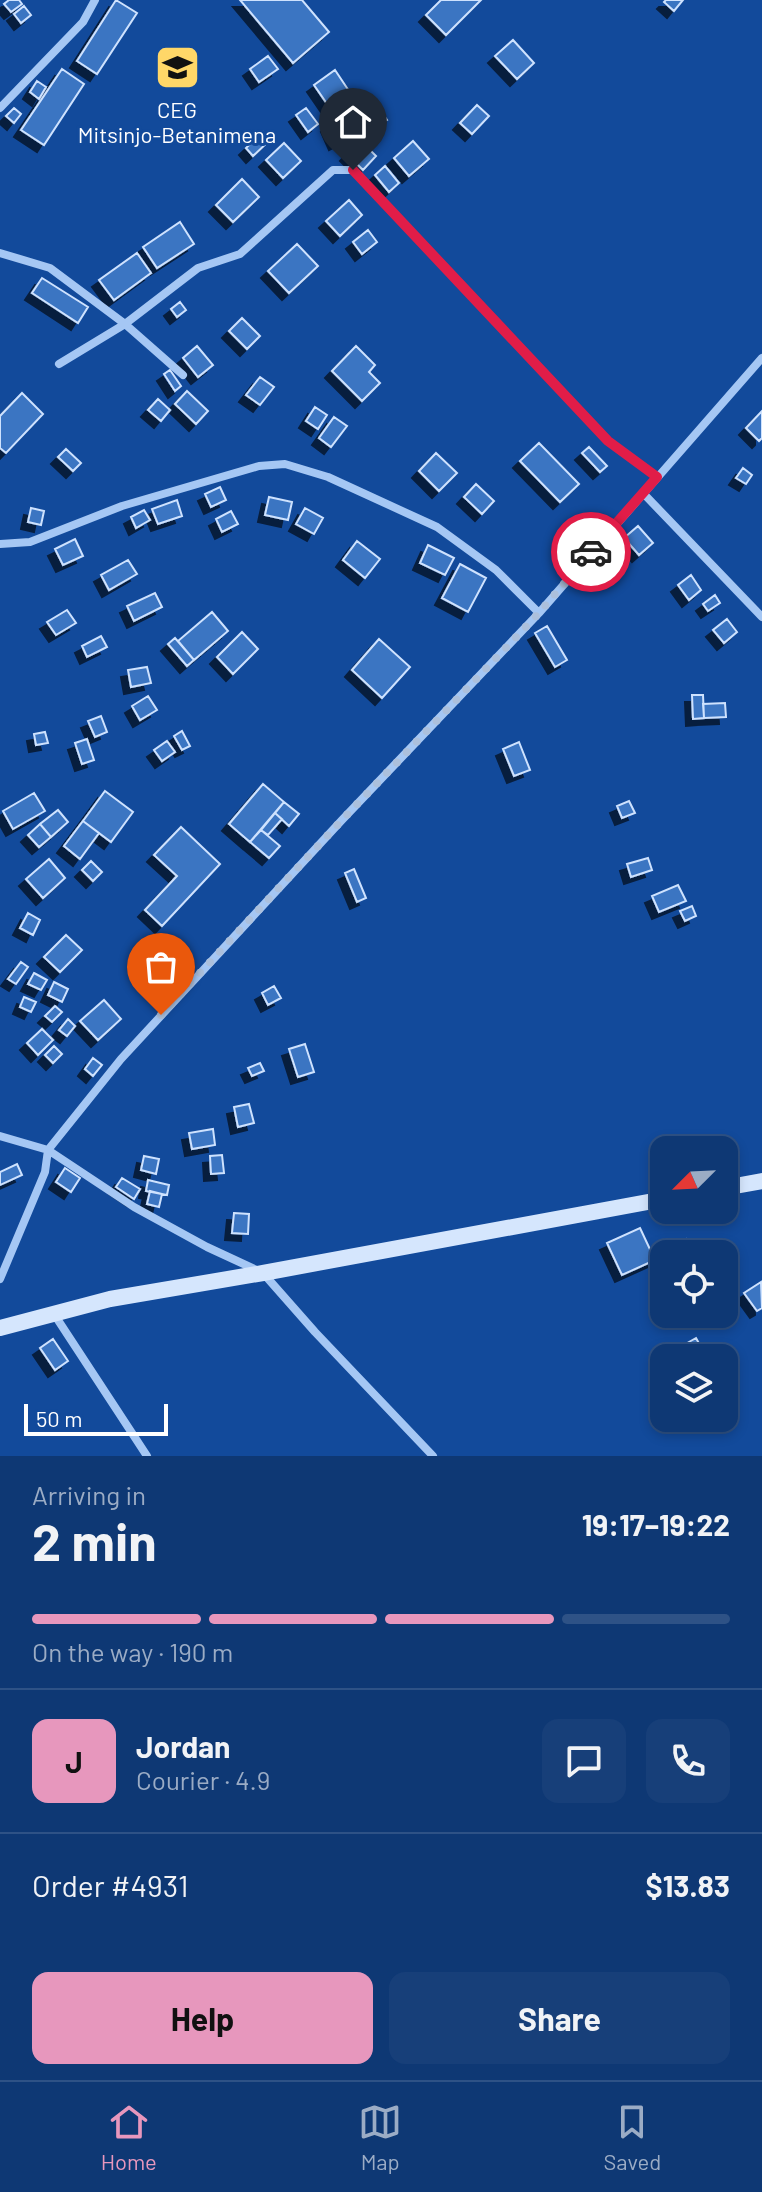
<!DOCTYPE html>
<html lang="en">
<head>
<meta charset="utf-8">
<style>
	:root { --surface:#0e3874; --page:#173f79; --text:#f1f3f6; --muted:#9bacc5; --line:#2e5286; --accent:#e797bd }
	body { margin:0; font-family:Barlow,sans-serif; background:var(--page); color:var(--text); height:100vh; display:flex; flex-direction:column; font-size:30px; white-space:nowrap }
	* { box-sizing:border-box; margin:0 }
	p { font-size:26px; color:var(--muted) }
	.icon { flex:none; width:44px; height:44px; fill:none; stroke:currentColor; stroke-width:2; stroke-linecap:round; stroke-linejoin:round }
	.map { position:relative; height:1456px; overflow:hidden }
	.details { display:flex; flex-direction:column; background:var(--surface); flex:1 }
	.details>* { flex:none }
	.needle { width:52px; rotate:246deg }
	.tools { position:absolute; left:650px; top:1136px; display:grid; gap:16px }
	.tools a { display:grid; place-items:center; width:88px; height:88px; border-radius:16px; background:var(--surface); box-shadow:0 4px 12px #0003,0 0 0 2px var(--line); font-size:40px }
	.scale { position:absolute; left:24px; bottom:20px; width:144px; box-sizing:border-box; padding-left:8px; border:4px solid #fff; border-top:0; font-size:22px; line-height:28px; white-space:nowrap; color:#fff; -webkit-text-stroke:6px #124a9b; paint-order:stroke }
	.pin { position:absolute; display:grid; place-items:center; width:68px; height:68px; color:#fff; margin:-82px -34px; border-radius:50% 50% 50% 0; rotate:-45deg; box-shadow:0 0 8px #0007 }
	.pin .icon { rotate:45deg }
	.courier { position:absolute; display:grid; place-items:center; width:80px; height:80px; margin:-40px; border:6px solid #e11d48; border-radius:50%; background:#fff; color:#222; box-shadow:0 2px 10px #0007 }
	.head em { font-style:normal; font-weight:700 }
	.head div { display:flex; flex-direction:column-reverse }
	.head { display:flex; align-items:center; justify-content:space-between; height:136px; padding:0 32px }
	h1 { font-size:52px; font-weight:700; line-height:60px }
	.bar { display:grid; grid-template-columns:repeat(4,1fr); gap:12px 8px; align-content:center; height:96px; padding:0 32px }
	.bar i { height:10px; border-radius:6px; background:var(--line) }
	.bar .selected { background:var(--accent) }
	.bar p { grid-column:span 4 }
	.line { display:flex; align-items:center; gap:20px; padding:0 32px; border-top:2px solid var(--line) }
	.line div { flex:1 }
	.round { display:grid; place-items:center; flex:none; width:84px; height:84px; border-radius:16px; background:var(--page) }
	.primary-button { display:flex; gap:16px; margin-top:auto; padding:16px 32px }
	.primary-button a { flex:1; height:92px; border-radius:16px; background:var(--accent); color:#111; font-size:32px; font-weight:700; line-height:92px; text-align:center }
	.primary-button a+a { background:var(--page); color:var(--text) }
	.tab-bar { display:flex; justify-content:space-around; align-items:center; height:112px; border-top:2px solid var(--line); background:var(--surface); font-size:22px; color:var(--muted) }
	.tab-bar a { display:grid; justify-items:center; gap:4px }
	.tab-bar .selected { color:var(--accent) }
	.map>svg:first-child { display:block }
	.building { fill:#3b74c2; stroke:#cee2fe; stroke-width:2; filter:url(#shadow) }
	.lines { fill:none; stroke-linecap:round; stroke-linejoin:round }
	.street { stroke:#a5c7f4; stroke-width:8 }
	.secondary { stroke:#d5e6fd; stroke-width:16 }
	.done { stroke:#acc0dc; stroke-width:8; stroke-dasharray:0 14.4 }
	.route { stroke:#e11d48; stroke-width:10 }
	.labels { text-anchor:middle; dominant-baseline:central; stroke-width:6; stroke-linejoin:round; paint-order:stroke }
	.poi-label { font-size:22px; fill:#fff; stroke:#124a9b }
</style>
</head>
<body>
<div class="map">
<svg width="762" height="1456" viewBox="0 0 762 1456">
	<defs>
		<filter id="shadow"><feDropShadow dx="-7" dy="7" stdDeviation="0" flood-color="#0009"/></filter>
	</defs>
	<rect width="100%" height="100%" fill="#124a9b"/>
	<path class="building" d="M 9,0 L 19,0 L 22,4 L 11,12 L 4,4 Z
		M 116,0 L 137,13 L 97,74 L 77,61 Z
		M 240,0 L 302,0 L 329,32 L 293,63 Z
		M 441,0 L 481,0 L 446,35 L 426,15 Z
		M 666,0 L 683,0 L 674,11 L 664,2 Z
		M 24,6 L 31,15 L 21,23 L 14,14 Z
		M 513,40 L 534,63 L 517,79 L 495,56 Z
		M 268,56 L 278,69 L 259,82 L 250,69 Z
		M 62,69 L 84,84 L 44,145 L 21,130 Z
		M 335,70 L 353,97 L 332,111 L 314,85 Z
		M 37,81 L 46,87 L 39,99 L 30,92 Z
		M 376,104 L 387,120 L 361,136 L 350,120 Z
		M 477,105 L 489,116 L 472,134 L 460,123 Z
		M 14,108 L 21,114 L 14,123 L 6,116 Z
		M 306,108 L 318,124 L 308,132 L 296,115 Z
		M 341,119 L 349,136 L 336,143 L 328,125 Z
		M 263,132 L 270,140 L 253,156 L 246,148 Z
		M 360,140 L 376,156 L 363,170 L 347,154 Z
		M 413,141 L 429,159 L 409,176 L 394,158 Z
		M 284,143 L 301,161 L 283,178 L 266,160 Z
		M 385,166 L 399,183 L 389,192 L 375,175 Z
		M 242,179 L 259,197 L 233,222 L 216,205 Z
		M 349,200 L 362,215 L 340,236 L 326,221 Z
		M 180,222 L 194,244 L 157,268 L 143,247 Z
		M 368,230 L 377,242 L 362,254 L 353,242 Z
		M 297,244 L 318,266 L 289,293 L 268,271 Z
		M 137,253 L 151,273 L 114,300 L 99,280 Z
		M 42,278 L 88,307 L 78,323 L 32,293 Z
		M 180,302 L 186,310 L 177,317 L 171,309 Z
		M 242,318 L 260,336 L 247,349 L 229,331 Z
		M 197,346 L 213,365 L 198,377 L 183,358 Z
		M 356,346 L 375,365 L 369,372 L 380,383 L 362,401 L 332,371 Z
		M 170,370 L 181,386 L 175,391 L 164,374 Z
		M 260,377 L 274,387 L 260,405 L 246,395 Z
		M 187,391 L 208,411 L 196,424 L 175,404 Z
		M 22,393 L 43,414 L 6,453 L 0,448 L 0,416 Z
		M 158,399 L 170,410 L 161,421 L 148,410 Z
		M 315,407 L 327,415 L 318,429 L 306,421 Z
		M 762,411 L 762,438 L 759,441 L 746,428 Z
		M 334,417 L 347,426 L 331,447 L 319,438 Z
		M 539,443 L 579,484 L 560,502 L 520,461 Z
		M 589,447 L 607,466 L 600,472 L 582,453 Z
		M 66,449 L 81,463 L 73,471 L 58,457 Z
		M 436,453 L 457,473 L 439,491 L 419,471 Z
		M 743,468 L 752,475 L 746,484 L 736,478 Z
		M 476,484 L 494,501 L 482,514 L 464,497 Z
		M 220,487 L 226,500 L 211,507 L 205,494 Z
		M 269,497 L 292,502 L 288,520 L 265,515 Z
		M 177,500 L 182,516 L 158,524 L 152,509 Z
		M 31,508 L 44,511 L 41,525 L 28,522 Z
		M 305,508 L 323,518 L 314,534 L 296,524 Z
		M 144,510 L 150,520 L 136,528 L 131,517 Z
		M 231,511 L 238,524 L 222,532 L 216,519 Z
		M 638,526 L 653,543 L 639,555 L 624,538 Z
		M 75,539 L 83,556 L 63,565 L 55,549 Z
		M 357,541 L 380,559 L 365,578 L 343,560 Z
		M 428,545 L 454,558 L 445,575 L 420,563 Z
		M 128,560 L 137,574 L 109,590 L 101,575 Z
		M 460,564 L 486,578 L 468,612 L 442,598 Z
		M 691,575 L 701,590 L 689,600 L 678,585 Z
		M 155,593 L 162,607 L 134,621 L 127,606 Z
		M 715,595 L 720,603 L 708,611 L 703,604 Z
		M 67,610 L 76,623 L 56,635 L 47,622 Z
		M 212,612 L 228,631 L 194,660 L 178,641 Z
		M 727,619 L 737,632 L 724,643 L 713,630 Z
		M 547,626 L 567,660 L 555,667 L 535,633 Z
		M 242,632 L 258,649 L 233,674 L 217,657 Z
		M 101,636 L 107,647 L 87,657 L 82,646 Z
		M 175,638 L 194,660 L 187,666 L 168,644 Z
		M 379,639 L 410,667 L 382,698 L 352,670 Z
		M 147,667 L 151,683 L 131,687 L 128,670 Z
		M 692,695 L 703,695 L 704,718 L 693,719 Z
		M 148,696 L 157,710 L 140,720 L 132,706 Z
		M 725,703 L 726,717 L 704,718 L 703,704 Z
		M 101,716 L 107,732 L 95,737 L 88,721 Z
		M 182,731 L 190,746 L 182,750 L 174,736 Z
		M 45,732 L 48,743 L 36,745 L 34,734 Z
		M 87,739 L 94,760 L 82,764 L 75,743 Z
		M 167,741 L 175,752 L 162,761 L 154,750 Z
		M 519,742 L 530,770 L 514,776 L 503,749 Z
		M 263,784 L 284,802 L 250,842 L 229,824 Z
		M 105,791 L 133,812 L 111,842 L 83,821 Z
		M 34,793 L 45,811 L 13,829 L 3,811 Z
		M 629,801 L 635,813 L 622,818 L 617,806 Z
		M 284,802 L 299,814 L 289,826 L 275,813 Z
		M 58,810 L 68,822 L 51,837 L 40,824 Z
		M 275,813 L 282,819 L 268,835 L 261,830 Z
		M 83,821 L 99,833 L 80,859 L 64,846 Z
		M 40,824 L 51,837 L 39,847 L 28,835 Z
		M 181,827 L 220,864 L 162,926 L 145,910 L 177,876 L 154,855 Z
		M 261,830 L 280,846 L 269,858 L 250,842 Z
		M 648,858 L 652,870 L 631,877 L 627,864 Z
		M 49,859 L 65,878 L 43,898 L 26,879 Z
		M 91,861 L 102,872 L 93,881 L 82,870 Z
		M 354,869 L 366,898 L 357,902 L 345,873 Z
		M 678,885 L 686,901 L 659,912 L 652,896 Z
		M 692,906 L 696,916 L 685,921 L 680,911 Z
		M 28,913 L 40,920 L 33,935 L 20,928 Z
		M 66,935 L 82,950 L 60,972 L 44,957 Z
		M 21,962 L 28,967 L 16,984 L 8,979 Z
		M 34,973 L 47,980 L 41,990 L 28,984 Z
		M 54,982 L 68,989 L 62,1002 L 48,995 Z
		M 274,986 L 281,998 L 268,1005 L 262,993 Z
		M 24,997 L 36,1002 L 31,1012 L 20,1007 Z
		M 104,1000 L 121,1019 L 98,1040 L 80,1021 Z
		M 55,1006 L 62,1012 L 52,1022 L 45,1016 Z
		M 68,1019 L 75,1026 L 67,1036 L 59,1030 Z
		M 42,1029 L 53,1040 L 38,1055 L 27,1043 Z
		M 305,1044 L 314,1072 L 298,1077 L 289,1049 Z
		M 54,1046 L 62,1054 L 53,1063 L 45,1055 Z
		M 93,1058 L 102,1065 L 93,1076 L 85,1069 Z
		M 260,1063 L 264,1071 L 252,1076 L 248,1068 Z
		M 249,1104 L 254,1123 L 238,1127 L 234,1107 Z
		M 213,1129 L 215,1145 L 192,1149 L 189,1133 Z
		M 222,1155 L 224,1173 L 211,1174 L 210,1156 Z
		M 144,1156 L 159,1159 L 156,1174 L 141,1170 Z
		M 17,1164 L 22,1175 L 0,1185 L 0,1172 Z
		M 65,1168 L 80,1178 L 71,1192 L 56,1182 Z
		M 122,1178 L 140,1189 L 134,1199 L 116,1187 Z
		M 148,1180 L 169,1185 L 167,1195 L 146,1191 Z
		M 150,1191 L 162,1194 L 159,1207 L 147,1204 Z
		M 234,1213 L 249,1214 L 248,1234 L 232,1233 Z
		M 640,1228 L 655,1260 L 622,1275 L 607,1243 Z
		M 686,1239 L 692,1251 L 686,1254 L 664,1254 L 664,1265 L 660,1267 L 654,1254 Z
		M 761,1282 L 762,1308 L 757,1311 L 744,1293 Z
		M 696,1338 L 707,1358 L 668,1358 L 666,1355 Z
		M 53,1339 L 68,1361 L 55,1370 L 40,1348 Z"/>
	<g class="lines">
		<path class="street" d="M 0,108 L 83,22 L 95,0
			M 0,253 L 50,268 L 125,324 L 183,375
			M 59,364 L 125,324 L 198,268 L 240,254 L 333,170 L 353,170 L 608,441 L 657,477
			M 643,493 L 762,617
			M 0,544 L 30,542 L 122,506 L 259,466 L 285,464 L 328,477 L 437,527 L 496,570 L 539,613
			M 0,1136 L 48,1150 L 121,1059 L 342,820 L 539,613 L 762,358
			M 0,1279 L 45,1172 L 48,1150 L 134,1207 L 207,1247 L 263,1273 L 315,1332 L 433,1456
			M 54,1314 L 147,1456"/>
		<path class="secondary" d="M 724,1188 L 762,1181
			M 0,1328 L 110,1299 L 263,1273 L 664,1199"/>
	</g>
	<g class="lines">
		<path class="done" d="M 161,1015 L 342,820 L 539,613 L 591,552"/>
		<path class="route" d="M 353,170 L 608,441 L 657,477 L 591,552"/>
	</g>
	<defs>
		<symbol id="school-square" viewBox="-11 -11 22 22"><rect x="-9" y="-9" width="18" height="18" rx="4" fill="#ffd768" stroke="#124a9b"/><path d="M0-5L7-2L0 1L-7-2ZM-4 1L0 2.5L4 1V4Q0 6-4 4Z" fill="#111"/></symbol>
	</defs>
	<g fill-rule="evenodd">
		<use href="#school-square" x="152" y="42" width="51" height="51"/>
	</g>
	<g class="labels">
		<g class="poi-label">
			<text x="177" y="109">CEG<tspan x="177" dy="25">Mitsinjo-Betanimena</tspan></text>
		</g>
	</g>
</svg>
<div class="tools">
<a><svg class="needle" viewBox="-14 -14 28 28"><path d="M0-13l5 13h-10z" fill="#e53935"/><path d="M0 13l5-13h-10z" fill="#9bacc5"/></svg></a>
<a><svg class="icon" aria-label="locate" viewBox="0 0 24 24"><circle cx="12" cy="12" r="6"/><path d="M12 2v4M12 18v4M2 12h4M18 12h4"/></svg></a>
<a><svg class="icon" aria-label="layers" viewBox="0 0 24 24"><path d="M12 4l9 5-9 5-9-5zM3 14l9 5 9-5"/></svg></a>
</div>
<div class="scale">50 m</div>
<div class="pin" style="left:161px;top:1015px;background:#ea580c"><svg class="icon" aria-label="bag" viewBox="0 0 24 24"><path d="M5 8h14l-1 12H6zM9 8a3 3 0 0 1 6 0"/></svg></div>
<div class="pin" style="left:353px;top:170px;background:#1f2937"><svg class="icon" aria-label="home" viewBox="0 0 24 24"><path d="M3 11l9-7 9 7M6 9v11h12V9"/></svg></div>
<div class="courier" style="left:591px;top:552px"><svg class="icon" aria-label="car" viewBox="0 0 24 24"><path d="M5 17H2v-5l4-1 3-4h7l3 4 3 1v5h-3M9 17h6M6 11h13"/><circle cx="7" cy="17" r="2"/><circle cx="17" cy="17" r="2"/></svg></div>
</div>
<section class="details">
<div class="head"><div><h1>2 min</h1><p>Arriving in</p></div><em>19:17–19:22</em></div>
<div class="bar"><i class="selected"></i><i class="selected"></i><i class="selected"></i><i></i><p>On the way · 190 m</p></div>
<div class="line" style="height:144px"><b class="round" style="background:var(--accent);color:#111">J</b><div><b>Jordan</b><p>Courier · 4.9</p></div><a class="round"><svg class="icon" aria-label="chat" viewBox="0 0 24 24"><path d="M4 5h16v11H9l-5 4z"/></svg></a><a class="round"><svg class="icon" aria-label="phone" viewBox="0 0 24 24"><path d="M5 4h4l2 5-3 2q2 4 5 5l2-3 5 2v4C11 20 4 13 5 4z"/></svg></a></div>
<div class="line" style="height:104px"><div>Order #4931</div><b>$13.83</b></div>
<div class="primary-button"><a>Help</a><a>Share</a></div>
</section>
<nav class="tab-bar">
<a class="selected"><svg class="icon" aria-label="home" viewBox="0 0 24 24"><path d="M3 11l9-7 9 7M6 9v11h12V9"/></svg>Home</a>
<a><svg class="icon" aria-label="map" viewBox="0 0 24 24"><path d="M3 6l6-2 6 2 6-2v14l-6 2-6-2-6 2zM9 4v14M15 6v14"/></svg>Map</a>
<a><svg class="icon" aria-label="saved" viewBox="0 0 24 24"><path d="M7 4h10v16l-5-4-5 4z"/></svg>Saved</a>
</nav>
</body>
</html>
